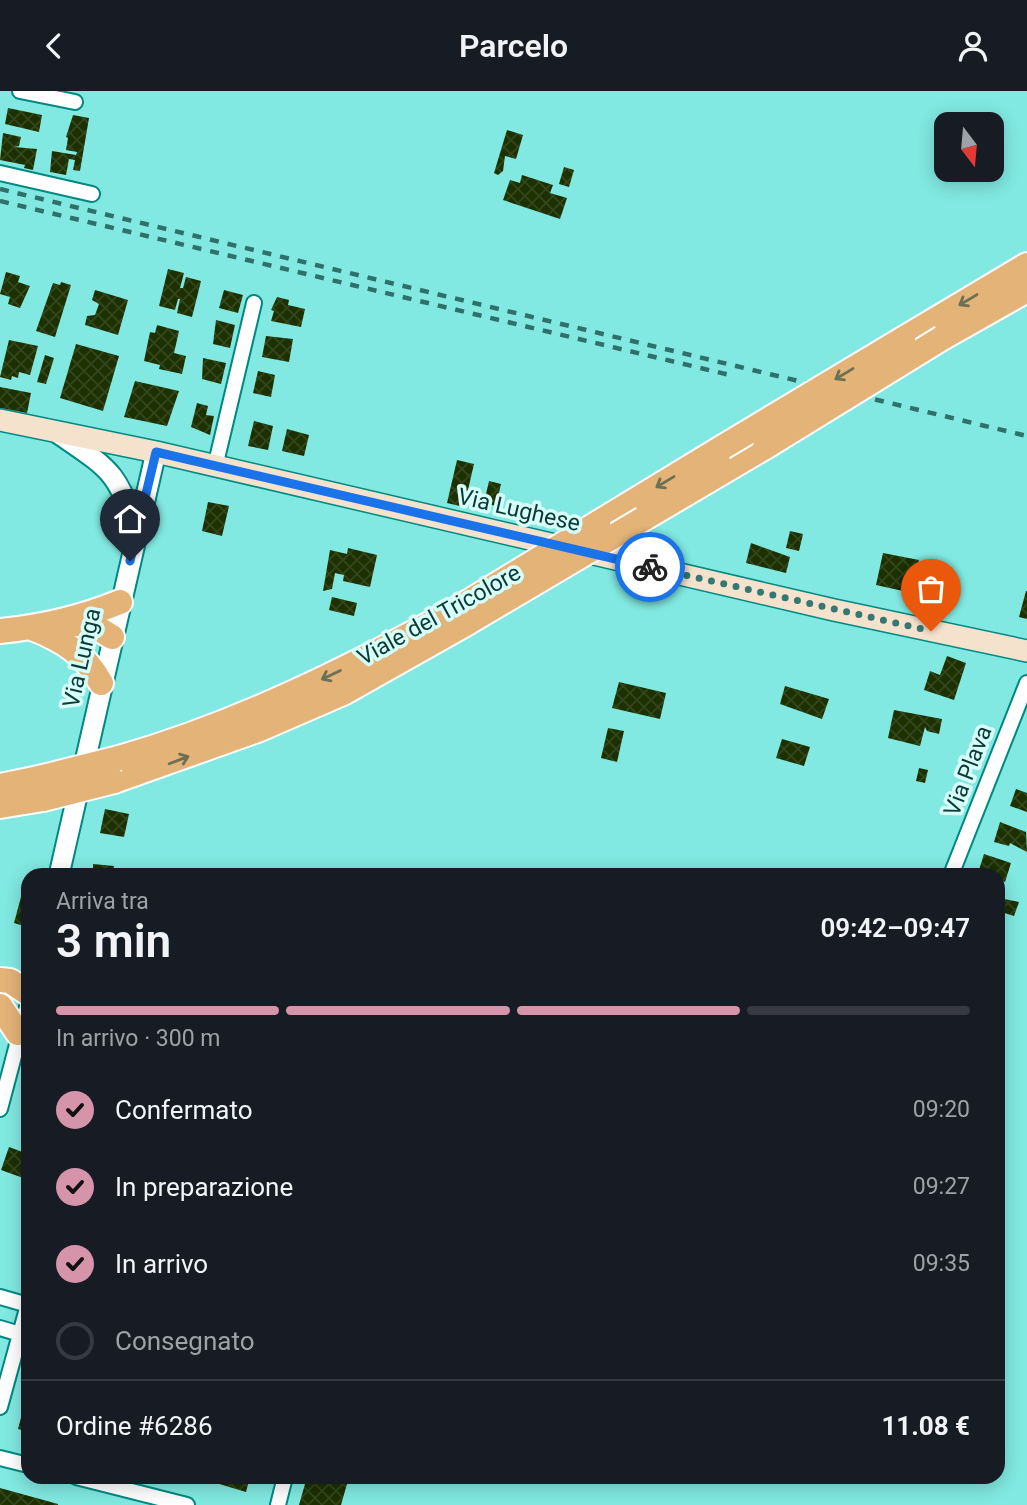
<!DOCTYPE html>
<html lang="it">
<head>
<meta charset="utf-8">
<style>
	:root { --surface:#171b24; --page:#20242c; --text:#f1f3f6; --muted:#9ea1a6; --line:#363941; --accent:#d594aa }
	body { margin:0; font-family:Roboto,sans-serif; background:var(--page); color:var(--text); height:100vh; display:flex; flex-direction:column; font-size:26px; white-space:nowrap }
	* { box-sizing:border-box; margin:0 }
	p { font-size:23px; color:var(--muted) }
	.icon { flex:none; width:38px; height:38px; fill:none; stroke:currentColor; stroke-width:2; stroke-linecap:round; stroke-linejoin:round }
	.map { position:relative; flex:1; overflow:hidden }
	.sheet { position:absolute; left:21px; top:777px; width:984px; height:616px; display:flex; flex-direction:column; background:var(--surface); border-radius:21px; box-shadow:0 4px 18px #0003 }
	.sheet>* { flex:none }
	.needle { width:46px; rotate:164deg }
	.fabs { position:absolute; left:934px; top:21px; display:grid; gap:14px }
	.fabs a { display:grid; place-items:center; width:70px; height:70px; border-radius:14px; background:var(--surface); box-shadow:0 4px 18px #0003; font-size:35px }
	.pin { position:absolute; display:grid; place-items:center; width:60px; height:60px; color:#fff; margin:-72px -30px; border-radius:50% 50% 50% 0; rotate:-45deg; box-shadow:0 0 7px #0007 }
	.pin .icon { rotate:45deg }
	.courier { position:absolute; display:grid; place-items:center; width:70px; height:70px; margin:-35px; border:5px solid #1a73e8; border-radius:50%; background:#fff; color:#222; box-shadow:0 2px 9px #0007 }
	.headline em { font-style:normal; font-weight:600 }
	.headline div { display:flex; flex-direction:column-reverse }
	.headline { display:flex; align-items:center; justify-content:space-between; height:119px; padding:0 35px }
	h1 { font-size:46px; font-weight:600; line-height:52px }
	.bar { display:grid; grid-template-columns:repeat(4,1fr); gap:10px 7px; align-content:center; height:84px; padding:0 35px }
	.bar i { height:9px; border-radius:5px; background:var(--line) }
	.bar .active { background:var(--accent) }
	.bar p { grid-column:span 4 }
	.line { display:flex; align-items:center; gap:18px; padding:0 35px; border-top:2px solid var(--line) }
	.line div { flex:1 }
	ol { padding:0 35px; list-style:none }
	li { display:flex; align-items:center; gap:21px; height:77px }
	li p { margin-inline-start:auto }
	li .icon { padding:7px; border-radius:50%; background:var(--accent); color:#111; stroke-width:4 }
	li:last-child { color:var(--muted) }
	li i { width:38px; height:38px; border:4px solid var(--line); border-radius:50% }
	header { display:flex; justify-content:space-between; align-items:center; height:91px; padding:0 35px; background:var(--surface); font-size:32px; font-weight:600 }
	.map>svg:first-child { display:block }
	.building { fill:url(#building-cross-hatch) }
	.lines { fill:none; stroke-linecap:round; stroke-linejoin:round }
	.minor-casing { stroke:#008882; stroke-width:18 }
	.tertiary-casing { stroke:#008882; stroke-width:23 }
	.secondary-casing { stroke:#008882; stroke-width:24 }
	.trunk-casing { stroke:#fff; stroke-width:28 }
	.minor { stroke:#fff; stroke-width:14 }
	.tertiary { stroke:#fff; stroke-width:19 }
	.secondary { stroke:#f4e2cd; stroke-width:21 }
	.trunk { stroke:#e3b378; stroke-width:24 }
	.rail { stroke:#2f706c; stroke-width:4.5; stroke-dasharray:9 9; stroke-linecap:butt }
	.trunk-bridge-casing { stroke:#fff; stroke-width:28; stroke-linecap:butt }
	.trunk-bridge { stroke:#e3b378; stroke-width:24 }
	.oneway { stroke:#6c7055 }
	.done { stroke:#347773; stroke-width:7; stroke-dasharray:0 12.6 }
	.route { stroke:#1a73e8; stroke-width:9 }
	.labels { text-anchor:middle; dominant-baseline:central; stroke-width:7; stroke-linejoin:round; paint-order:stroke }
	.street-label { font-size:23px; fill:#0b3a38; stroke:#d8fefa }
</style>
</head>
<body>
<header><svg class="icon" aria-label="back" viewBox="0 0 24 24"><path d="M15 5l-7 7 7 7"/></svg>Parcelo<svg class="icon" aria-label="person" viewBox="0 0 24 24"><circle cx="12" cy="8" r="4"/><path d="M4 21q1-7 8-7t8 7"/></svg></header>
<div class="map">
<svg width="1027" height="1414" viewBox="0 0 1027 1414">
	<defs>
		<pattern id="building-cross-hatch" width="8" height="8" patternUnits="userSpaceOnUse" patternTransform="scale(1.75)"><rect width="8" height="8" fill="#1c3000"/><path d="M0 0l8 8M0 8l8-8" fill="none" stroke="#33461d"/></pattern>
	</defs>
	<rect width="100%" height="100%" fill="#81e9e1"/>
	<path class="building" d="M 8,17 L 42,24 L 39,41 L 5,33 Z
		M 73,24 L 89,27 L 80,80 L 73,79 L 75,69 L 69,68 L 66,84 L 50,81 L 52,60 L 76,64 L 77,61 L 66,59 L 68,47 L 66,46 Z
		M 507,39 L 523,44 L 516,68 L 505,65 L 503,80 L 498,84 L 494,82 Z
		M 3,42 L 21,46 L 19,55 L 14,56 L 37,58 L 33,79 L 24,77 L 25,74 L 0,69 Z
		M 564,76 L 574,79 L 569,96 L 559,93 Z
		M 522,84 L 553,94 L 550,102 L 567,107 L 560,128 L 503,109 L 510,89 L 520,92 Z
		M 168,178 L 184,182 L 180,197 L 183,197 L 186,186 L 201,190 L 192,226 L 177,222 L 180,208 L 178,208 L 175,219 L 159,215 Z
		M 6,181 L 20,185 L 18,191 L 30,195 L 20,217 L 8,213 L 10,206 L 0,203 Z
		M 61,191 L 71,194 L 55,246 L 36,240 L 53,192 L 60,194 Z
		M 95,199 L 128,209 L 118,244 L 85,234 L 87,225 L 95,224 L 99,213 L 92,209 Z
		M 224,199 L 243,204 L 238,222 L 219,217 Z
		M 277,206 L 289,209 L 288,214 L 305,218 L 301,236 L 271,230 L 274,220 L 271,219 Z
		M 216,229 L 235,234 L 230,257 L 213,253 Z
		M 157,234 L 179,240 L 174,262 L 186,265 L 182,283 L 159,278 L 160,274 L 144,270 L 150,241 L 155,242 Z
		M 266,245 L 293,248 L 289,271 L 262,266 Z
		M 9,249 L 38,255 L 30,284 L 19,281 L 18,287 L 12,285 L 11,289 L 0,286 Z
		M 76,253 L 119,265 L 103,320 L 60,307 Z
		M 45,264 L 54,267 L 46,293 L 37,291 Z
		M 203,267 L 226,272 L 221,293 L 202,288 Z
		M 258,280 L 275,284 L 271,306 L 253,302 Z
		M 135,290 L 179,300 L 167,335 L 124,326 Z
		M 0,296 L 31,302 L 27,322 L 0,317 Z
		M 197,312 L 208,315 L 206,324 L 214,325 L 210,344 L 191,336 Z
		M 254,330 L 273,335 L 268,359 L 248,355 Z
		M 287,338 L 309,344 L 304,365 L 282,360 Z
		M 457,369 L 474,373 L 464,416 L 447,412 Z
		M 489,390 L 501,393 L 496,415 L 484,412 Z
		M 208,411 L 229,415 L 222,445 L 202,440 Z
		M 790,440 L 803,443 L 799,460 L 786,457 Z
		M 751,452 L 790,466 L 786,482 L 746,472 Z
		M 348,457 L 377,464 L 370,496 L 343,490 L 344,484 L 335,482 L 332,498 L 323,500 L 330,459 L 347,463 Z
		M 883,462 L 919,469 L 912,502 L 876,494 Z
		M 1026,500 L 1027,500 L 1027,528 L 1019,526 Z
		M 332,506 L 357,512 L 354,525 L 329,519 Z
		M 947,565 L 966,572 L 954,609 L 924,599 L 930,580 L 940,584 Z
		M 619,591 L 666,602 L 660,628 L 612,617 Z
		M 785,595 L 829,608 L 822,628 L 780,613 Z
		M 894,619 L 942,628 L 939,643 L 927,640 L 925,636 L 920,655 L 888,647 Z
		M 608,637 L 624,640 L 617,671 L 601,667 Z
		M 782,648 L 810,656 L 804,675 L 776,667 Z
		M 919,677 L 928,679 L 925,692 L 916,690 Z
		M 1016,698 L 1027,702 L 1027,721 L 1010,715 Z
		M 105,718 L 129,723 L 124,746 L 100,742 Z
		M 1000,731 L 1026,741 L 1027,761 L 1010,752 L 1009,755 L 994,751 Z
		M 984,763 L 1011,772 L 1005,791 L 998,788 L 998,784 L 978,782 Z
		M 93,773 L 114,775 L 112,784 L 93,784 Z
		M 998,801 L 1000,802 L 999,807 L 1019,811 L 1014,825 L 998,820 Z
		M 21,806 L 28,808 L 24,835 L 14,832 Z
		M 9,1056 L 28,1063 L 26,1088 L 1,1079 Z
		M 27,1304 L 28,1304 L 28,1341 L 18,1338 Z
		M 196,1386 L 250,1386 L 246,1401 Z
		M 307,1386 L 349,1386 L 341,1414 L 299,1414 Z
		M 0,1397 L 58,1413 L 58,1414 L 0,1414 Z"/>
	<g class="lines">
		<defs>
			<path id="minor" d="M 20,0 L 75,11
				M 0,82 L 92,103
				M 215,376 L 254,212
				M 951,784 L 1027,592
				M 0,1018 L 28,912
				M 0,1206 L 28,1214 L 0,1316
				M 0,1237 L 20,1243
				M 0,1367 L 28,1374
				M 76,1386 L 187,1414
				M 278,1414 L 285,1386"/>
			<path id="tertiary" d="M 56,341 C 106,376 122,381 135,444
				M 59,784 L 156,361"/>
			<path id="secondary" d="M 0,329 L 156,361 L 834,519 L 1027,560"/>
			<path id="trunk" d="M 942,247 L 1027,199
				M 903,248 L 1027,174
				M 643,428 L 765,356
				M 598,432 L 723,356
				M 68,532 L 94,535 L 112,546
				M 32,537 C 63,549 85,563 101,592
				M 0,540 C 42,536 81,527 120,511
				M 119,667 C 238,633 349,578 457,518
				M 114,690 L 260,638 L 343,602 L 467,532
				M 0,695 L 39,687
				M 0,715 L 43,708
				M 0,889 L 10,890 L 28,902
				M 0,915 L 18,942"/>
		</defs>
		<use href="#minor" class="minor-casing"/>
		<use href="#tertiary" class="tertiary-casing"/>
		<use href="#secondary" class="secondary-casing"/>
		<use href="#trunk" class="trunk-casing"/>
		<use href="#minor" class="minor"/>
		<use href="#tertiary" class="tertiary"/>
		<use href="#secondary" class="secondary"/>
		<use href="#trunk" class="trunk"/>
		<path class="rail" d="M 0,98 L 1027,345
			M 0,110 L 734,285"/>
		<defs>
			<path id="trunk-bridge" d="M 723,356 L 903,248
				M 765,356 L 942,247
				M 457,518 L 598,432
				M 467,532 L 643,428
				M 39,687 L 119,667
				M 43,708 L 114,690"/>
		</defs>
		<use href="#trunk-bridge" class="trunk-bridge-casing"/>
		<use href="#trunk-bridge" class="trunk-bridge"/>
	</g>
	<defs><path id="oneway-shaft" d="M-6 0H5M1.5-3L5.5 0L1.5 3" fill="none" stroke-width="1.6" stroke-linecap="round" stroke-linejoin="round" transform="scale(1.75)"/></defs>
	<g class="oneway">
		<use href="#oneway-shaft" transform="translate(968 209) rotate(149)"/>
		<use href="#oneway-shaft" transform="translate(844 283) rotate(149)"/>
		<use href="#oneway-shaft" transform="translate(665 391) rotate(149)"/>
		<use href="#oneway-shaft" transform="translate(331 584) rotate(154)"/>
		<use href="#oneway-shaft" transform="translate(179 669) rotate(-21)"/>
	</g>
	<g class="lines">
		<path class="done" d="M 650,476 L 931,540"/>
		<path class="route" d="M 130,470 L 156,361 L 650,476"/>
	</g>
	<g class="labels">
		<g class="street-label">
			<text transform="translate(519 419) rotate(13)">Via Lughese</text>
			<text transform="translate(439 524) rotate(-29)">Viale del Tricolore</text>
			<text transform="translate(82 567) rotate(-77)">Via Lunga</text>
			<text transform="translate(968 680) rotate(-69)">Via Plava</text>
		</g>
	</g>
</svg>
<div class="fabs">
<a><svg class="needle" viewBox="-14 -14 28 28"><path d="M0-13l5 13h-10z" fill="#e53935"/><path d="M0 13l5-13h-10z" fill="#9ea1a6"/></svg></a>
</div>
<div class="pin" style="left:931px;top:540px;background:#ea580c"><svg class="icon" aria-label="bag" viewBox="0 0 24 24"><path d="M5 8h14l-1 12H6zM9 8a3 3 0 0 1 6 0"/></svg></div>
<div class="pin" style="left:130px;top:470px;background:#1f2937"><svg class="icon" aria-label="home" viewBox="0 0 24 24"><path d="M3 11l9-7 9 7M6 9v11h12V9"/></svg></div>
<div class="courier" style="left:650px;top:476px"><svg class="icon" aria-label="bike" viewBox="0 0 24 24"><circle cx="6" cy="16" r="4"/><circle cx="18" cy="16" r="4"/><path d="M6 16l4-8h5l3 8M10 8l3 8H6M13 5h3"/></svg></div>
<section class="sheet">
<div class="headline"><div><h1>3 min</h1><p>Arriva tra</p></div><em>09:42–09:47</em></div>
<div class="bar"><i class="active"></i><i class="active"></i><i class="active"></i><i></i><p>In arrivo · 300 m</p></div>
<ol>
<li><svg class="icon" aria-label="check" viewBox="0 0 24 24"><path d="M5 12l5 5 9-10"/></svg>Confermato<p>09:20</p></li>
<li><svg class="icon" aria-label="check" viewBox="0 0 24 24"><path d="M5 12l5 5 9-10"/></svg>In preparazione<p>09:27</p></li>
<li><svg class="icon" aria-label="check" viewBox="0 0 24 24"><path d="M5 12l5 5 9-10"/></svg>In arrivo<p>09:35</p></li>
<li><i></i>Consegnato</li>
</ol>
<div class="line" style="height:91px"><div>Ordine #6286</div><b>11.08 €</b></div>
</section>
</div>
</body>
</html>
